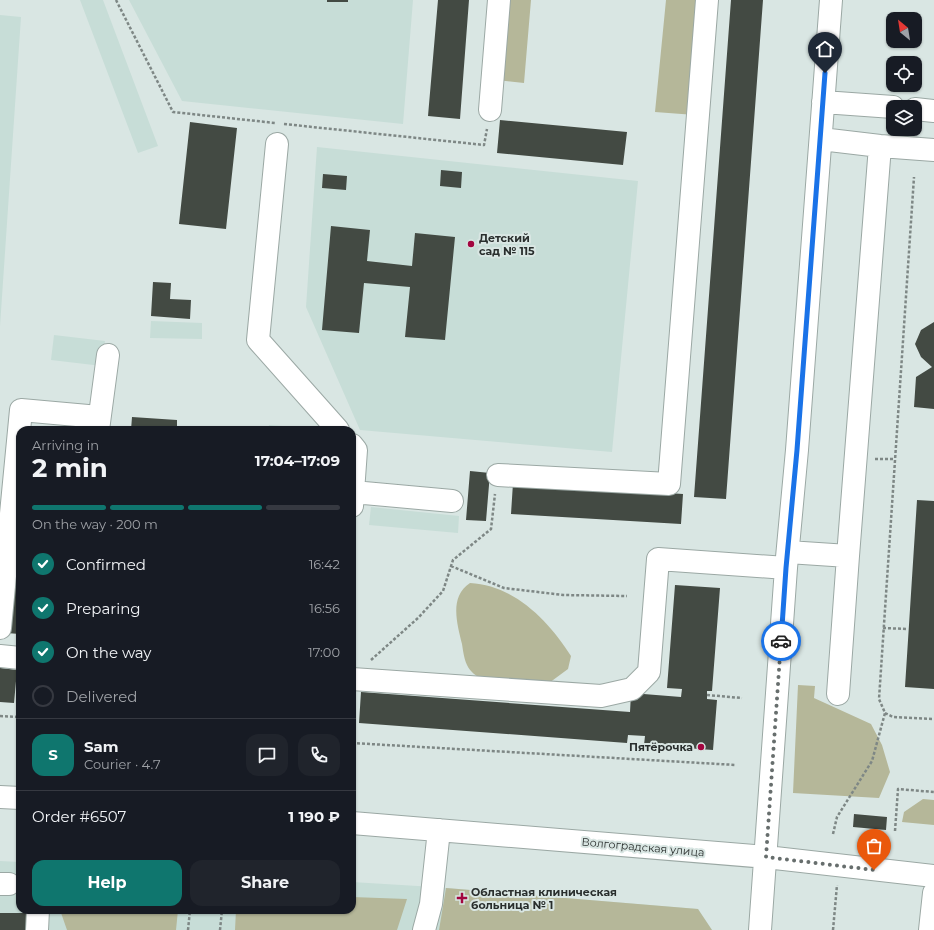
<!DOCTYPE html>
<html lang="en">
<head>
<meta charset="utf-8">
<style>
	:root { --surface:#171b24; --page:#20242c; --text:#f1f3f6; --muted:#9ea1a6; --line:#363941; --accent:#0f766e }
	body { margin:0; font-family:Montserrat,sans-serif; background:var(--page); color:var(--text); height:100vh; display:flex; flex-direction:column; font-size:15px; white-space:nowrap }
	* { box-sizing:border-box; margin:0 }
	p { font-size:13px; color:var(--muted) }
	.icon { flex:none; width:22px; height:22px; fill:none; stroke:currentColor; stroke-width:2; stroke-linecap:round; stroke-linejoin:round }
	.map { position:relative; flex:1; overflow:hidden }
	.side { position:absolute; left:16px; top:426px; width:340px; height:488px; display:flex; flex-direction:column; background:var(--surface); border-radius:12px; box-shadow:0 1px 3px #0004 }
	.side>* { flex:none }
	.needle { width:26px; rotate:330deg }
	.tools { position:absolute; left:886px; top:12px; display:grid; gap:8px }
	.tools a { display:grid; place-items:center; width:36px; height:36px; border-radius:8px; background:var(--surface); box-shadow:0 1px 3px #0004; font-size:20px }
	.pin { position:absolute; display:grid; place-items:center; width:34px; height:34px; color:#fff; margin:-41px -17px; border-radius:50% 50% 50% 0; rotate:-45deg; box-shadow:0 0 4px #0007 }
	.pin .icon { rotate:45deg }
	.courier { position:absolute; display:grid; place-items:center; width:40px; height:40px; margin:-20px; border:3px solid #1a73e8; border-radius:50%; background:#fff; color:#222; box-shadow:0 1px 5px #0007 }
	.head em { font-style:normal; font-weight:700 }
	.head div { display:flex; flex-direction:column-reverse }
	.head { display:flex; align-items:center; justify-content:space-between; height:68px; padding:0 16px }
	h1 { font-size:26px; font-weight:700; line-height:30px }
	.bar { display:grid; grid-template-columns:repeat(4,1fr); gap:6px 4px; align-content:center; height:48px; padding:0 16px }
	.bar i { height:5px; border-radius:3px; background:var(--line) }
	.bar .active { background:var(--accent) }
	.bar p { grid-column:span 4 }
	.line { display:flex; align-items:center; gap:10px; padding:0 16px; border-top:1px solid var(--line) }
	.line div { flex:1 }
	.round { display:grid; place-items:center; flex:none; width:42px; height:42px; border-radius:12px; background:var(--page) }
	ol { padding:0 16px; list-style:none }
	li { display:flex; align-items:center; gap:12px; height:44px }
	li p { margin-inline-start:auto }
	li .icon { padding:4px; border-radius:50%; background:var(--accent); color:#fff; stroke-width:4 }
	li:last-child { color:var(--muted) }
	li i { width:22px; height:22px; border:2px solid var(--line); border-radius:50% }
	.action { display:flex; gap:8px; margin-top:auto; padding:8px 16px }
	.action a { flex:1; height:46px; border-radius:12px; background:var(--accent); color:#fff; font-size:16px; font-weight:700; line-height:46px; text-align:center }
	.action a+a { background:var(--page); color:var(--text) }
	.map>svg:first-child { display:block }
	.built { fill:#c7ddd7 }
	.green { fill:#b5b799 }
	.building { fill:#434a43 }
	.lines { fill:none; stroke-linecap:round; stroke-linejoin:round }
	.minor-casing { stroke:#9ba8a4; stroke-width:24 }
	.path { stroke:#7e8785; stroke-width:2.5; stroke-dasharray:3 2; stroke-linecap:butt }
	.minor { stroke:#fff; stroke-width:22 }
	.done { stroke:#676e6d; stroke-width:4; stroke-dasharray:0 7.2 }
	.route { stroke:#1a73e8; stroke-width:5 }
	.poi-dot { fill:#a2053f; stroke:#d9e6e3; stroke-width:1.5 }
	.labels { text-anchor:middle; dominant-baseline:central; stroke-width:4; stroke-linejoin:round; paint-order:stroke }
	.poi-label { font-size:11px; font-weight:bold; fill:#292e2d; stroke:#d9e6e3; text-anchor:start }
	.street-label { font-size:11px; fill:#292e2d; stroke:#d9e6e3 }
</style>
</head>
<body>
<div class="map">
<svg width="934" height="930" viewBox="0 0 934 930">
	<rect width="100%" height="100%" fill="#d9e6e3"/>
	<path class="built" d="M 80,0 L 103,0 L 158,146 L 138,153 Z
		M 129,0 L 413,0 L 403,124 L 182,101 Z
		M 0,15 L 21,17 L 0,326 Z
		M 317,147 L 638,181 L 612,452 L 360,430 L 306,307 Z
		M 151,321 L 202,323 L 202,339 L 150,338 Z
		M 54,335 L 105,341 L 102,366 L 51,360 Z
		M 269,425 L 321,429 L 320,430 L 268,430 Z
		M 371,507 L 459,516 L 458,533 L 369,525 Z
		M 0,861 L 20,862 L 20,910 L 352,910 L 352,882 L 434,887 L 698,909 L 712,930 L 0,930 Z"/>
	<path class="green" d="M 504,0 L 531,0 L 524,83 L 497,80 Z
		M 666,0 L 703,0 L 695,115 L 655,112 Z
		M 470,583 C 514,585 549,621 571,656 L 568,669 L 549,683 L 482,680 C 477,676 470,672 467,665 C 464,659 463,650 462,644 C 457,623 449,597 470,583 Z
		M 798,685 L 815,686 L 814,698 L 871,724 L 882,745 L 890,772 L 879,798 L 793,793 Z
		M 923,799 L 934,800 L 934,825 L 902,822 L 904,812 Z
		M 446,888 L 698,909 L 712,930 L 439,930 Z
		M 352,897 L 407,899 L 397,930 L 235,930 L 236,910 L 352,910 Z
		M 60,910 L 178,910 L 176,930 L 67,930 Z"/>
	<path class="building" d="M 327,0 L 348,0 L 348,2 L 327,2 Z
		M 438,0 L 469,0 L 460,119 L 428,116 Z
		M 731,0 L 763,0 L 726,499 L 694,497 Z
		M 500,120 L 627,132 L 623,165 L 497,153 Z
		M 190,122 L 237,128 L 226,229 L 179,224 Z
		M 441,170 L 462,172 L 461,188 L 440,186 Z
		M 323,174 L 347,176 L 346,190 L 322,188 Z
		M 331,226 L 370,230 L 367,261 L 412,266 L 415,233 L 455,237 L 445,340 L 405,337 L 410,287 L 364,283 L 359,333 L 322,330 Z
		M 153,282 L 171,283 L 170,299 L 191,300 L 190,319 L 151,316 Z
		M 934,322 L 934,409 L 914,407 L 916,377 L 932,367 L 921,357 L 915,344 L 921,330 Z
		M 132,417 L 177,420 L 177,430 L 131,430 Z
		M 470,471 L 490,473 L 486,521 L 466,520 Z
		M 513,483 L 683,494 L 681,524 L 511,514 Z
		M 917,500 L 934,501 L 934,689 L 905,687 Z
		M 20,514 L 20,634 L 6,633 Z
		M 675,585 L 720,588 L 712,691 L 707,691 L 707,699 L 717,700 L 713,750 L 644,745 L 645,736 L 628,735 L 627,743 L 359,723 L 361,692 L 630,712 L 631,693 L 681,697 L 682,689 L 667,688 Z
		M 0,668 L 17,670 L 14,703 L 0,702 Z
		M 854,814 L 887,817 L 886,830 L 853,827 Z
		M 0,913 L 27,913 L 26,930 L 0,930 Z"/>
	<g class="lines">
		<defs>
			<path id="minor" d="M 823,102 L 893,107
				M 915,109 L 934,111
				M 490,110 L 499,0
				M 821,139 L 880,146 L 934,150
				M 277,144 L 258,340 L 338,430
				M 98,430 L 108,355
				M 352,445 L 356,450 L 352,506
				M 498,475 L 669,484 L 707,0
				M 353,492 L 452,501
				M 788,552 L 848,556 L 880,146
				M 0,628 L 21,410 L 99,417
				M 0,656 L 20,658
				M 352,679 L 601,696 L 632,689 L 649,672 L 658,559 L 786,568
				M 838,694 L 848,556
				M 0,797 L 20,798
				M 352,823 L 766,857 L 934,876
				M 0,884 L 9,884
				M 37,930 L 38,910
				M 424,930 L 431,904 L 439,830
				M 760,930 L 786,568 L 797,450 L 831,0
				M 930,930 L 934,893"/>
		</defs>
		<use href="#minor" class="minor-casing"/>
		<path class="path" d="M 116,0 L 173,112 L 275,123
			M 284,124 L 484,145 L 487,129
			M 875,459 L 895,459
			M 451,566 L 504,588 L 563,595 L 627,596
			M 883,628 L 908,629
			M 371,660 L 418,618 L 443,591 L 453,560 L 491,529 L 495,494
			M 707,695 L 742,698
			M 885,713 L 893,717 L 934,719
			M 0,716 L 20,717
			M 352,743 L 736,765
			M 895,831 L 898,789 L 934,792
			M 833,834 L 837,817 L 872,761 L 885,713 L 879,699 L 914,177
			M 188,930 L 190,910
			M 220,930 L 222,910
			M 833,930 L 837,885"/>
		<use href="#minor" class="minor"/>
	</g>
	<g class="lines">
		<path class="done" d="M 781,641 L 766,857 L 874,870"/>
		<path class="route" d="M 781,641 L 786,568 L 797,450 L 825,73"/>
	</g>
	<g class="poi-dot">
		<circle cx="471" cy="244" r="4"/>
		<circle cx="701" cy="747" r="4"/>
		<path d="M460 892h4v4h4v4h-4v4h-4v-4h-4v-4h4z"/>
	</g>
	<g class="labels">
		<g class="poi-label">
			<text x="479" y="238">Детский<tspan x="479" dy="13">сад № 115</tspan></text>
			<text x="693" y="747" text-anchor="end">Пятёрочка</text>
			<text x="471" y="892">Областная клиническая<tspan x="471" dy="13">больница № 1</tspan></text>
		</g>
		<g class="street-label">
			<text transform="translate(643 847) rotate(5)">Волгоградская улица</text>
		</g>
	</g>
</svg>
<div class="tools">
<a><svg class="needle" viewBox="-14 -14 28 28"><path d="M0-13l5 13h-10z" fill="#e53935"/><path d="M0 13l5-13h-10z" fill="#9ea1a6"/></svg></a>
<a><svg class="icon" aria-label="locate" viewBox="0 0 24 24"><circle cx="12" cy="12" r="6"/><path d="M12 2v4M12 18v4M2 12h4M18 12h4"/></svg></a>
<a><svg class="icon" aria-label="layers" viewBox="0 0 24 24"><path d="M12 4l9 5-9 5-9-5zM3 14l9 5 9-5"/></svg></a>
</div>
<div class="pin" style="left:874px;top:870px;background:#ea580c"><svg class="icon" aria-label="bag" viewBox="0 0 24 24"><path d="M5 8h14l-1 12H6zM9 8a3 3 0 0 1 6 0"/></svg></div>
<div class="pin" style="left:825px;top:73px;background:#1f2937"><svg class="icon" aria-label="home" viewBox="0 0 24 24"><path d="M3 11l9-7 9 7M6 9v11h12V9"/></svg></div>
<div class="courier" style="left:781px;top:641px"><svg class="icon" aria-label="car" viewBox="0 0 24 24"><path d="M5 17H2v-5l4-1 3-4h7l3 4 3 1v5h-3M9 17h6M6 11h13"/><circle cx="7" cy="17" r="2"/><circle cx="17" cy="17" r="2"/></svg></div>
<section class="side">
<div class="head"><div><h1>2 min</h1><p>Arriving in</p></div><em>17:04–17:09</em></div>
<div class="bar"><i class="active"></i><i class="active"></i><i class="active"></i><i></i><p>On the way · 200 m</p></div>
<ol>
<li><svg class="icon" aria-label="check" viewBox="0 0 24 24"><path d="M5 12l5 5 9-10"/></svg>Confirmed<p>16:42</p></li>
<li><svg class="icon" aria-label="check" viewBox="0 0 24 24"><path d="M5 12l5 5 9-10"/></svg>Preparing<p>16:56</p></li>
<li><svg class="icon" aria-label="check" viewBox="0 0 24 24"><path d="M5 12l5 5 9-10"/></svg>On the way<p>17:00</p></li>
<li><i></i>Delivered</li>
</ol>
<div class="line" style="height:72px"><b class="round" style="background:var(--accent);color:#fff">S</b><div><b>Sam</b><p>Courier · 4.7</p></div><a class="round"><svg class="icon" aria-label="chat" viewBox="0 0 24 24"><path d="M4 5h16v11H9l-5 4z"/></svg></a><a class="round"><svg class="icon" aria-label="phone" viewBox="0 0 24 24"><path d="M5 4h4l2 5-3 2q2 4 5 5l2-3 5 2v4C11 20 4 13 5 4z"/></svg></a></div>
<div class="line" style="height:52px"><div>Order #6507</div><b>1 190 ₽</b></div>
<div class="action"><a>Help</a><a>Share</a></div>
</section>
</div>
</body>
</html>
